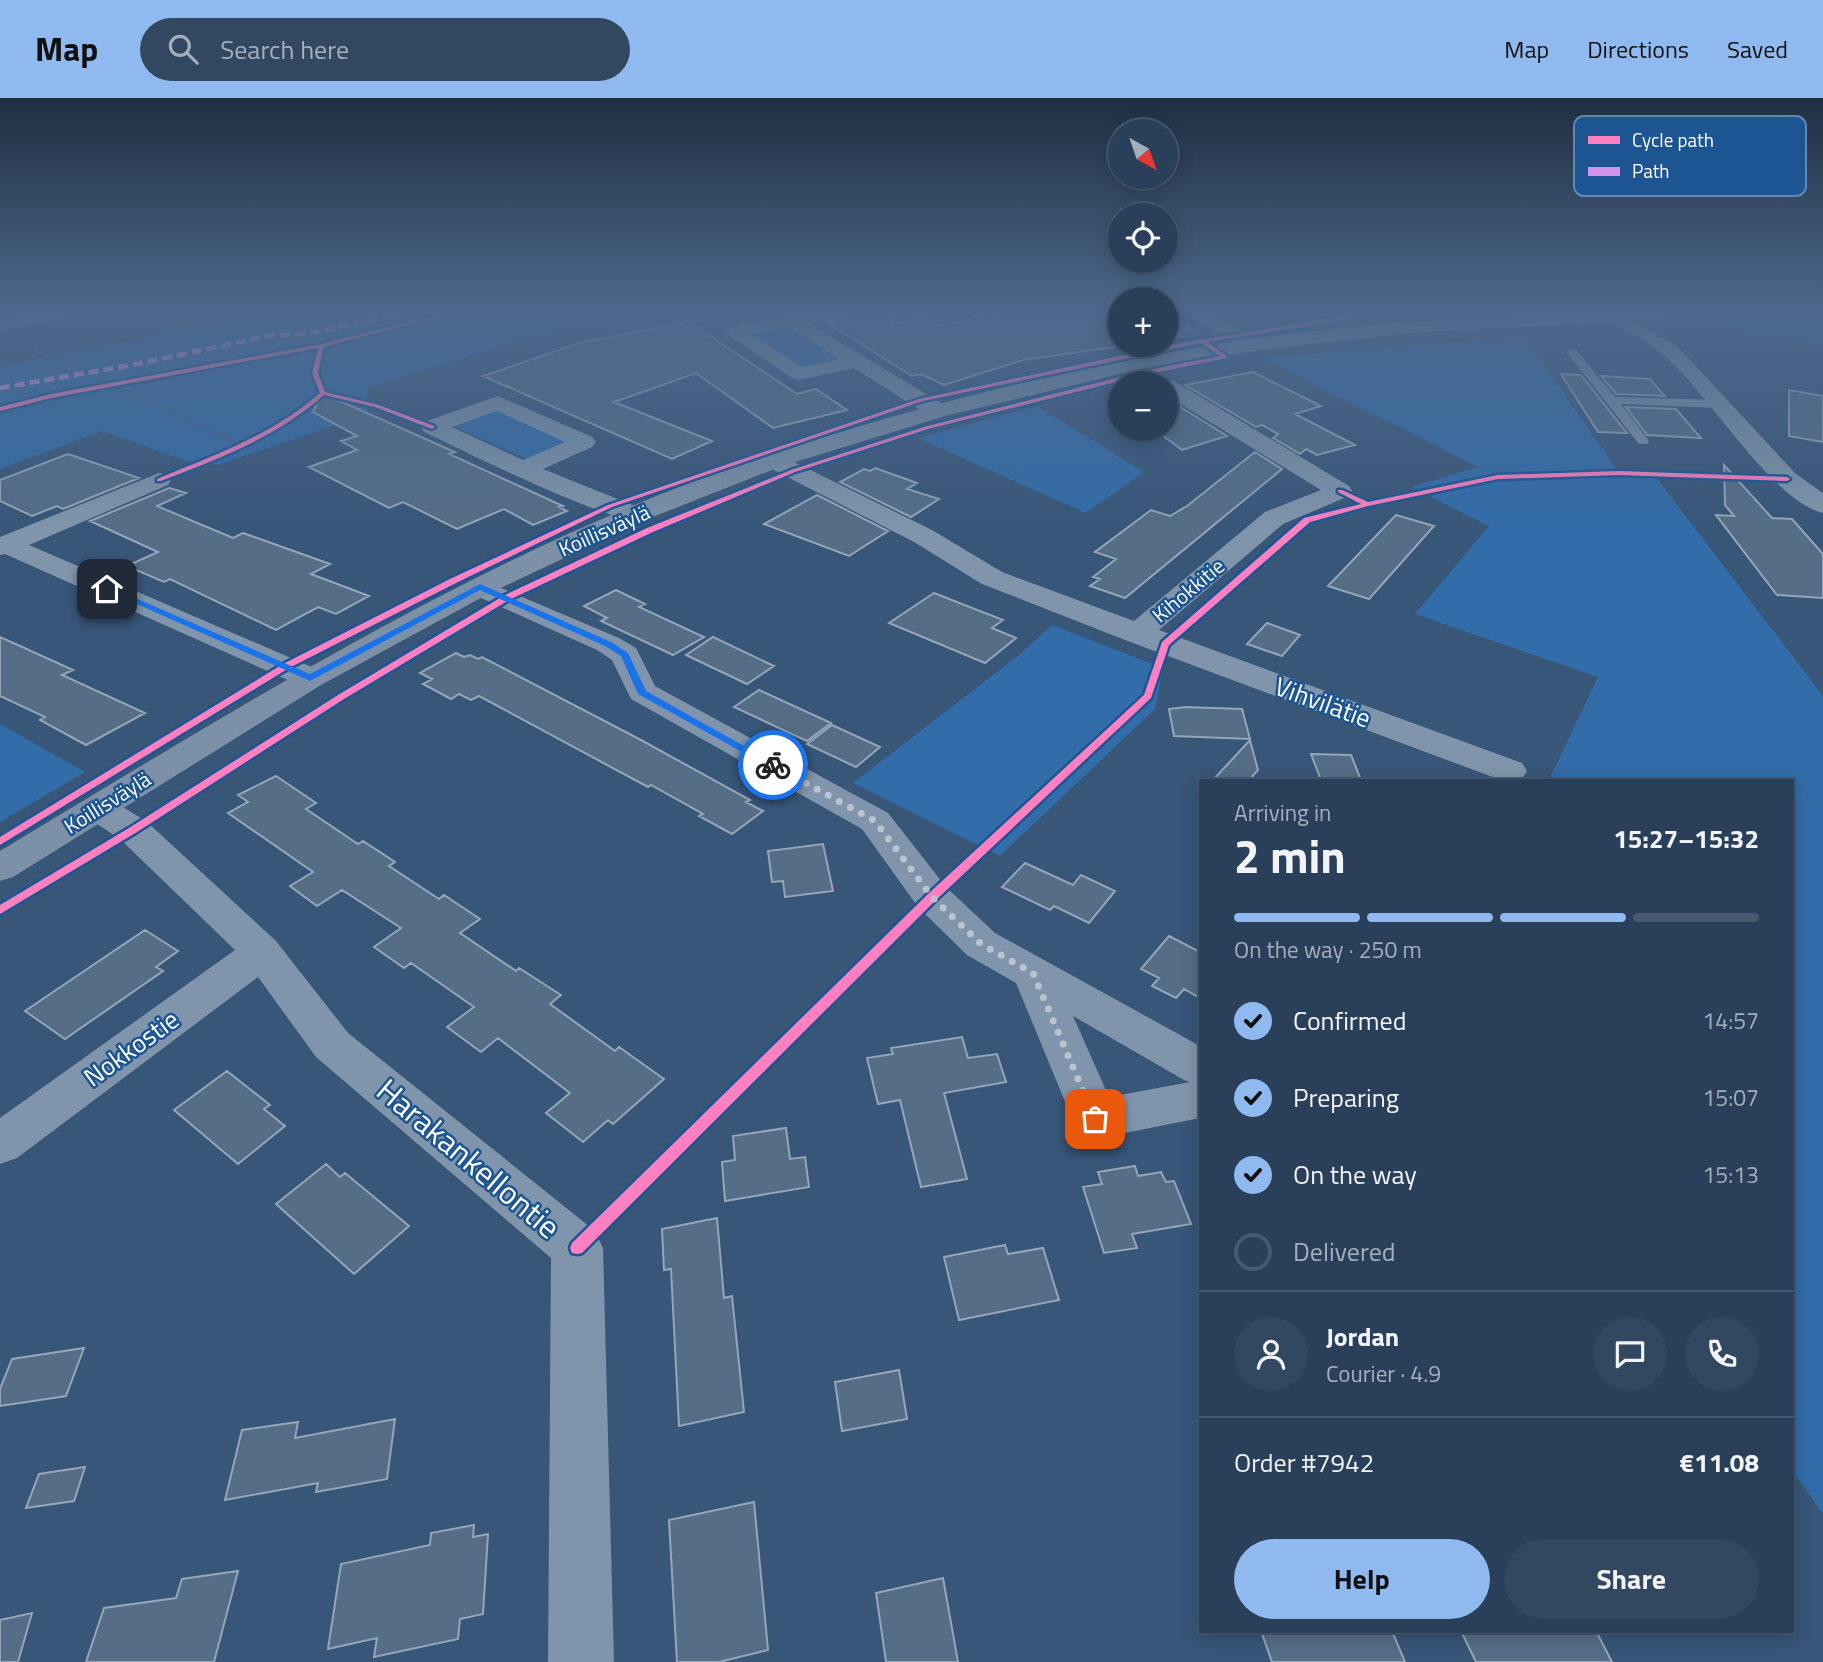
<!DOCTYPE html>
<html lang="en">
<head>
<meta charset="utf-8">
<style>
	:root { --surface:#2a405a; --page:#324760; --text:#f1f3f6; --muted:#a5afbb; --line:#465970; --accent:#90b9f0 }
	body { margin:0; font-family:"Titillium Web",sans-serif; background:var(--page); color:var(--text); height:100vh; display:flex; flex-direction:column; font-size:26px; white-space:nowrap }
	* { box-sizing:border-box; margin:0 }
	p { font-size:23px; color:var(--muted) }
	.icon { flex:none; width:38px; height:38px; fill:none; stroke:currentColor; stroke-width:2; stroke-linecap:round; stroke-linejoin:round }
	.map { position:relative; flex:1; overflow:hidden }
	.drawer { position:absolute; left:1199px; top:681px; width:595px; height:854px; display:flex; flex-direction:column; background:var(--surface); border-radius:0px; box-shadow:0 4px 18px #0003,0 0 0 2px var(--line) }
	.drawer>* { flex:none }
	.needle { width:46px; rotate:140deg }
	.controls { position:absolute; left:1108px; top:21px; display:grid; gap:14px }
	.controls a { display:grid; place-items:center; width:70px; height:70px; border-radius:50%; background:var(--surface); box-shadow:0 4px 18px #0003,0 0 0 2px var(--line); font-size:35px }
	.pin { position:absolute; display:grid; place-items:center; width:60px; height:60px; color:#fff; margin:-30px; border-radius:14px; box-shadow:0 4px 10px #0006 }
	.courier { position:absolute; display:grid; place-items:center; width:70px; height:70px; margin:-35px; border:5px solid #1a73e8; border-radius:50%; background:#fff; color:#222; box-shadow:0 2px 9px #0007 }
	.head em { font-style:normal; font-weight:700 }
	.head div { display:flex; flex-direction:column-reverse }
	.head { display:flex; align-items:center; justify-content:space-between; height:119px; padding:0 35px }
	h1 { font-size:46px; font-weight:700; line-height:52px }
	.bar { display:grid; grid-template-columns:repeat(4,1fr); gap:10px 7px; align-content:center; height:84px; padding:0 35px }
	.bar i { height:9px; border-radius:5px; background:var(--line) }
	.bar .current { background:var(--accent) }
	.bar p { grid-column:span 4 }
	.line { display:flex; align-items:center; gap:18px; padding:0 35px; border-top:2px solid var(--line) }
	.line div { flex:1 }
	.round { display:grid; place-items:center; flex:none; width:74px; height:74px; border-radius:37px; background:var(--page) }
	ol { padding:0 35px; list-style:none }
	li { display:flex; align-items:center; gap:21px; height:77px }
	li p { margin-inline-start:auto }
	li .icon { padding:7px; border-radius:50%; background:var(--accent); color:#111; stroke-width:4 }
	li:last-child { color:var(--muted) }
	li i { width:38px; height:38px; border:4px solid var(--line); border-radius:50% }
	.primary-button { display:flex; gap:14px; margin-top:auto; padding:14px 35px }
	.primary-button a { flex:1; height:80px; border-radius:42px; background:var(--accent); color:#111; font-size:28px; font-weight:700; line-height:80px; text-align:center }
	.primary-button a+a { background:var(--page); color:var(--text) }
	header { display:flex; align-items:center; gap:42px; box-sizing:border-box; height:98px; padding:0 35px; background:var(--accent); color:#111 }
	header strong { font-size:33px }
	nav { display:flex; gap:38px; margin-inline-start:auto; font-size:24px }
	.search { width:490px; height:63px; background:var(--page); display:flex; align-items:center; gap:18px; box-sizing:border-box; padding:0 24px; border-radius:38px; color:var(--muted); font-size:26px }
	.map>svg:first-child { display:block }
	.green { fill:#326ca9 }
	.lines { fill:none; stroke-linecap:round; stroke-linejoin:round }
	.stream { fill:#3f6691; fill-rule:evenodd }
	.building { fill:#556d87; stroke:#95a6b9; stroke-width:2 }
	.lane { fill:#8095ab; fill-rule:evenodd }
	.street { fill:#8095ab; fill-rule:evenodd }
	.secondary { fill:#7c91a7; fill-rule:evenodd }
	.quiet { stroke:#d193ec; stroke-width:5; stroke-dasharray:10 5; stroke-linecap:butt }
	.cycleway-casing { stroke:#1d5593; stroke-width:5 }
	.cycleway { fill:#ff80c0; fill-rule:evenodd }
	.route { fill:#1a73e8 }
	.done { stroke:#b9c4d0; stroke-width:7; stroke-dasharray:0 12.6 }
	.labels { text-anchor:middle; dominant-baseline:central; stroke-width:5; stroke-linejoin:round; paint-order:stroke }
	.far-street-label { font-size:21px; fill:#fff; stroke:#1d5593 }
	.street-label { font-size:26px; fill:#fff; stroke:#1d5593 }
	.near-street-label { font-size:32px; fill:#fff; stroke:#1d5593 }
	.key { fill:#1d5593; stroke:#6188b3; stroke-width:2 }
	.key-label { font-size:19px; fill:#fff }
</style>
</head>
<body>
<header>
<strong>Map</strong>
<div class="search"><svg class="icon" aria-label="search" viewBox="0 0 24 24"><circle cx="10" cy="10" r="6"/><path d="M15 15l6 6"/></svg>Search here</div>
<nav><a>Map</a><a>Directions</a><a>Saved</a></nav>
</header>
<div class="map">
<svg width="1823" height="1564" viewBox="0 0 1823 1564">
	<rect width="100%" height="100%" fill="#385678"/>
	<path class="green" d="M 289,211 L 652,211 L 569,227 L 366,290 L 367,316 L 218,367 L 190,364 L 102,333 L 0,371 L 0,269 Z
		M 1634,211 L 1823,211 L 1823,247 Z
		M 787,228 L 840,261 L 803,270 L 749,236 Z
		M 1524,239 L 1617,371 L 1652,374 L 1823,598 L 1823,1416 L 1792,1372 L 1792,682 L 1549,682 L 1598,579 L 1415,516 L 1489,428 L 1412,389 L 1478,369 L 1262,260 Z
		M 1037,308 L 1144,374 L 1086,415 L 918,340 Z
		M 497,312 L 569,345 L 529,362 L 452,328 Z
		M 1052,527 L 1163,570 L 1155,611 L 1000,758 L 853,685 L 1019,557 Z
		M 0,626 L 85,674 L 0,724 Z"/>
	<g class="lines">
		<path class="stream" d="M 425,211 L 433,211 L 409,220 L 94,276 L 108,283 L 109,284 L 106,286 L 87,277 L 66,280 L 66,278 L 81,275 L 31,251 L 36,250 L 88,274 L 408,217 Z
			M 24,286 L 27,288 L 26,289 L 0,295 L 0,291 Z
			M 117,289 L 121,289 L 243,346 L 238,347 L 117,291 Z"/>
	</g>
	<path class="building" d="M 856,211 L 891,211 L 893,226 L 924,219 L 941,228 L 1012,211 L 1120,211 L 1120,247 L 1129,247 L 1023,262 L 944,287 L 921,276 L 912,278 L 826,224 L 853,218 Z
		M 1166,214 L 1194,232 L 1175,235 L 1183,239 L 1166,241 Z
		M 689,224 L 797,296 L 816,291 L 847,312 L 773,330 L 696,275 L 614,304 L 712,343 L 672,361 L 483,278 L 583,244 Z
		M 1253,274 L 1321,308 L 1295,316 L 1355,347 L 1317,357 L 1306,351 L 1300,356 L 1273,340 L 1278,336 L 1262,327 L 1256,329 L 1185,287 Z
		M 1561,276 L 1581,277 L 1627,335 L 1598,334 Z
		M 1601,278 L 1650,281 L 1665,298 L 1616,296 Z
		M 1789,292 L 1823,298 L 1823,344 L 1789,338 Z
		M 322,295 L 455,354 L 449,356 L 563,408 L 559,409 L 567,413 L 533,427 L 504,411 L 457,431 L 403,404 L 389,410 L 309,369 L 357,352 L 341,343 L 357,338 L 313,314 Z
		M 1166,300 L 1227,338 L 1182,352 L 1154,331 L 1166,331 Z
		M 1626,309 L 1676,311 L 1701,340 L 1647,337 Z
		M 1255,354 L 1282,371 L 1125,500 L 1090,488 L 1100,481 L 1093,479 L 1116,461 L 1095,454 L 1151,412 L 1170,418 L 1187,408 Z
		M 68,356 L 139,380 L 63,411 L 57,408 L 32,418 L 0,403 L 0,382 Z
		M 1724,367 L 1772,420 L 1792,421 L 1823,456 L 1823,500 L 1777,497 L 1716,417 L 1734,418 L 1725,407 Z
		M 875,370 L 917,385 L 907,391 L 939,401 L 911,419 L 840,384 L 864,371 L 870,373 Z
		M 169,390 L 186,395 L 157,408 L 233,440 L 243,435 L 330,466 L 311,476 L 369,498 L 336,516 L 318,509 L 276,532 L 170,481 L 164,484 L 127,468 L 158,454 L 90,423 Z
		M 817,397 L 888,433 L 849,458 L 764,426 Z
		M 1396,417 L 1434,428 L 1369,501 L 1328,488 Z
		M 616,492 L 645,506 L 639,509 L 704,539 L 673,557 L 601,523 L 607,520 L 584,508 Z
		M 934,495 L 1003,522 L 992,530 L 1016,540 L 985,565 L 889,525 Z
		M 1267,525 L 1300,537 L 1282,558 L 1247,546 Z
		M 0,539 L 73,572 L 62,577 L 145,615 L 86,647 L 40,622 L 45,619 L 0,598 Z
		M 713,539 L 774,568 L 747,586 L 686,557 Z
		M 456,555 L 464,559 L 470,557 L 478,561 L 482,559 L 641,642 L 750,702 L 746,704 L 763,713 L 732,736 L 699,718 L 703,716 L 651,687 L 648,689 L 479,598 L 471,602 L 459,596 L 451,601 L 423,586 L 432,581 L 420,575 Z
		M 759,592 L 831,625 L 807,643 L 734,609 Z
		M 1185,609 L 1242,611 L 1250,641 L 1174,638 L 1169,611 Z
		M 832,627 L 880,649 L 856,669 L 807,646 Z
		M 1250,642 L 1258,672 L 1249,682 L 1213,682 Z
		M 1311,656 L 1351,657 L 1361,682 L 1321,682 Z
		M 276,678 L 316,705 L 306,711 L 358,746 L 363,743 L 395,764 L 389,768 L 439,801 L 444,797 L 480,821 L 460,835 L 516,873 L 519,870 L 561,897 L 550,906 L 615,953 L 619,949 L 664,981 L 613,1026 L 608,1022 L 583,1044 L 546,1015 L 570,995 L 498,940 L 481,954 L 447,929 L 474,909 L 411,865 L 404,870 L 374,849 L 401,830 L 342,792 L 317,808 L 290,788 L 313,774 L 228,715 L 248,704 L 238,697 Z
		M 823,746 L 833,793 L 785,799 L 783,783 L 772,784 L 768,753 Z
		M 1025,765 L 1073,787 L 1081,777 L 1115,793 L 1089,825 L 1054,808 L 1050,812 L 1002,789 Z
		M 145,832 L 178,853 L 156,869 L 163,873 L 65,941 L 25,913 Z
		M 1169,838 L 1200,854 L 1200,900 L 1184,891 L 1176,900 L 1152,888 L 1159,880 L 1141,871 Z
		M 962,939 L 968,960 L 997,956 L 1006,984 L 944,995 L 967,1081 L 921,1089 L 900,1002 L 878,1006 L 867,960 L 893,956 L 891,950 Z
		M 227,973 L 270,1007 L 264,1011 L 285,1028 L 238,1066 L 174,1012 Z
		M 786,1030 L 790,1061 L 805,1059 L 809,1089 L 725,1103 L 722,1064 L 735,1062 L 733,1038 Z
		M 326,1066 L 340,1079 L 345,1075 L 409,1128 L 354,1176 L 276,1106 Z
		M 1135,1068 L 1138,1078 L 1161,1074 L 1166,1084 L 1174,1083 L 1191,1126 L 1132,1136 L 1137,1150 L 1104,1155 L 1083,1089 L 1102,1086 L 1098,1074 Z
		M 717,1120 L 724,1200 L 732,1198 L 744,1314 L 679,1328 L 671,1171 L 664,1172 L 662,1131 Z
		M 1005,1147 L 1008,1156 L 1043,1150 L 1059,1202 L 959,1222 L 944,1159 Z
		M 84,1250 L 66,1298 L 0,1308 L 0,1291 L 12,1261 Z
		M 899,1272 L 907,1321 L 842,1333 L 835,1284 Z
		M 395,1321 L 387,1381 L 316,1394 L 318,1385 L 225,1402 L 242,1332 L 298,1324 L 295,1340 Z
		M 85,1369 L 74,1403 L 26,1410 L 39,1376 Z
		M 754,1404 L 768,1552 L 719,1564 L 677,1564 L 669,1422 Z
		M 474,1427 L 473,1439 L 488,1436 L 483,1516 L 460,1521 L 458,1541 L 374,1559 L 377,1540 L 328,1551 L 341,1466 L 430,1447 L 431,1435 Z
		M 238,1473 L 214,1564 L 86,1564 L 104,1510 L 176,1500 L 182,1481 Z
		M 943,1480 L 958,1564 L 886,1564 L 876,1495 Z
		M 32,1515 L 18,1564 L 0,1564 L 0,1522 Z
		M 1261,1533 L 1392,1533 L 1405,1564 L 1272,1564 Z
		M 1461,1533 L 1596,1533 L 1612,1564 L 1476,1564 Z"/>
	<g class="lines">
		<path class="lane" d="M 1572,251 L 1576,252 L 1615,299 L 1719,302 L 1725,306 L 1719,310 L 1621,306 L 1649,343 L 1647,346 L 1639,346 L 1568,256 L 1566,254 Z"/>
		<path class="street" d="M 51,211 L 92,211 L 83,217 L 0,232 L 0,220 Z
			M 819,211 L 854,211 L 852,215 L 808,225 L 946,308 L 949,313 L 946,318 L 930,318 L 854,270 L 799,282 L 792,280 L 724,234 L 734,228 ZM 788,229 L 839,261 L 802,269 L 751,236 Z
			M 1180,211 L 1203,211 L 1260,243 L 1263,247 L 1260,251 L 1246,251 Z
			M 1615,212 L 1678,249 L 1796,376 L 1823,395 L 1823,415 C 1769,401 1708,293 1663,257 C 1647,243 1626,233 1608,222 L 1606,218 Z
			M 1166,282 L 1174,283 L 1349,388 L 1352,393 L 1349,398 L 1283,426 L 1159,532 L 1522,665 L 1527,673 L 1522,681 L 1498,681 L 1125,542 L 982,486 L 914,444 L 766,368 L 762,363 L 766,358 L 774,356 L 782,358 L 932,432 L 1002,474 L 1134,523 L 1265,414 L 1321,392 L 1166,297 L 1166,285 L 1157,285 Z
			M 498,298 L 592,339 L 596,344 L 592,349 L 543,371 L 645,412 L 649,417 L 645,422 C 616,430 461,351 424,334 L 421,329 L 424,324 ZM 497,313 L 565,344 L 523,362 L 452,329 Z
			M 159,375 L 168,377 L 171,382 L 168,387 L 29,447 L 321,573 L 326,580 L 321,587 L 310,589 L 299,587 L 5,456 L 0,457 L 0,439 Z
			M 480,481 L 619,540 L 636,550 L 655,588 L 888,715 L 946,789 L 995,835 L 1200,948 L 1200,1020 L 1095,1041 L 1078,1035 L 1016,885 L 967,857 L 918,809 L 862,731 L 631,601 L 612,562 L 597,552 L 470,495 L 466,489 L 470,483 ZM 1073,918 L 1184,982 L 1190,984 L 1109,999 Z
			M 98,698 L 111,702 L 146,723 L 276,843 L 348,935 L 595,1133 L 603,1150 L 614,1564 L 548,1564 L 551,1160 L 316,959 L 258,879 L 17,1060 L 0,1066 L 0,1020 L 235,852 L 120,741 L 85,718 L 80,710 L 85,702 Z"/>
		<path class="secondary" d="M 1627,211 L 1739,211 L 1730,217 L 1409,235 L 1253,253 L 1128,274 L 945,318 L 782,368 L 645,422 L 490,495 L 321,587 L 13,779 L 0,783 L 0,753 C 246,605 494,448 768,357 C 925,305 1088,265 1252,241 C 1376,223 1501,218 1627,211 Z"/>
		<path class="quiet" d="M 0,290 L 137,266 L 268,238 L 310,235 L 421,211"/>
		<defs>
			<path id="cycleway" d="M 459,211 L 468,211 L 324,249 L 318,275 L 325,294 L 379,307 L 434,328 L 435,329 L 432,331 L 375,309 L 324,297 C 277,339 220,360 161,383 L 157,383 L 157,381 C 215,357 272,337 320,295 L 312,275 L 318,250 L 51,300 L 0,313 L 0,309 L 51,296 L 321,246 Z
				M 1369,211 L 1378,211 L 1333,224 L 1207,244 L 1227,258 L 1227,260 L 1144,277 L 928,331 L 795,374 L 653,434 L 511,501 L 344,601 L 137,734 L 0,816 L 0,807 L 129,730 L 338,597 L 505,497 L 647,430 L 791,372 L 924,329 L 1144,273 L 1220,258 L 1201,245 L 923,303 L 612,409 L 456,485 L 289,570 L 0,747 L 0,739 L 283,566 L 450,481 L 608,407 L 919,301 L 1175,246 L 1333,220 Z
				M 1619,373 L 1787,379 L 1790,381 L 1787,383 L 1619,377 L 1498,381 L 1368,408 L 1310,424 L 1169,547 L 1151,600 L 936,802 L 582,1155 L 577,1156 L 572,1155 L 570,1150 L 572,1145 L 928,796 L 1144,597 L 1162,544 L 1304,420 L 1361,406 L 1338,394 L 1338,392 L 1342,392 L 1368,404 L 1498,377 Z"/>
		</defs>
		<use href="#cycleway" class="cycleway-casing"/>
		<use href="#cycleway" class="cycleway"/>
	</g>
	<linearGradient id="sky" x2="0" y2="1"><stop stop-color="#1f2f42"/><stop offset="0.49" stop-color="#4d688b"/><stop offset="1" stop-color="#4d688b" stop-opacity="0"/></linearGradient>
	<rect width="1823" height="430" fill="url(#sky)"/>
	<path class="route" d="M 480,486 L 611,544 L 628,555 L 646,593 L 778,667 L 769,669 L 638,596 L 621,558 L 605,548 L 480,492 L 310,583 L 103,491 L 110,489 L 310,576 Z"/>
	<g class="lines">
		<path class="done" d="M 773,667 L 875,723 L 932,799 L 981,846 L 1033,875 L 1095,1021"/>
	</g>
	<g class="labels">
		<g class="far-street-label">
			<text transform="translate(604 432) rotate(-24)">Koillisväylä</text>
			<text transform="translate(1188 492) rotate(-40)">Kihokkitie</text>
			<text transform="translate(107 704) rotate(-32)">Koillisväylä</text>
		</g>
		<g class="street-label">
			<text transform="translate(1323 604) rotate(20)">Vihvilätie</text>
			<text transform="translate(131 950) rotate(-36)">Nokkostie</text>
		</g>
		<g class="near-street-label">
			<text transform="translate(469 1060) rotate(40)">Harakankellontie</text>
		</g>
	</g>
	<rect x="1574" y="18" width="232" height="80" rx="10" class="key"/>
	<rect x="1588" y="38" width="32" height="8" fill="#ff80c0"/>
	<rect x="1588" y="69" width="32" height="9" fill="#d193ec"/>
	<g class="key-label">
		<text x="1632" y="49">Cycle path</text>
		<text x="1632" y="80">Path</text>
	</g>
</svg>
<div class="controls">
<a><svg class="needle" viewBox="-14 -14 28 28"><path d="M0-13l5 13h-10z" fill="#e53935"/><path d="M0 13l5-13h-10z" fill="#a5afbb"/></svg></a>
<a><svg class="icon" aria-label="locate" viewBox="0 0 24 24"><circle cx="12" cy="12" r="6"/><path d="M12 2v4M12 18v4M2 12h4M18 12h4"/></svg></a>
<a>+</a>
<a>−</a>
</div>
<div class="pin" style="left:1095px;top:1021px;background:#ea580c"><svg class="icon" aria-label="bag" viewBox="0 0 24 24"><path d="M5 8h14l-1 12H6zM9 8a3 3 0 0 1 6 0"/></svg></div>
<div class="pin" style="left:107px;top:491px;background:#1f2937"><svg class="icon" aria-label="home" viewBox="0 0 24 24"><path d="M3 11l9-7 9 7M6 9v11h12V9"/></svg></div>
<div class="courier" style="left:773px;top:667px"><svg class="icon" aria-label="bike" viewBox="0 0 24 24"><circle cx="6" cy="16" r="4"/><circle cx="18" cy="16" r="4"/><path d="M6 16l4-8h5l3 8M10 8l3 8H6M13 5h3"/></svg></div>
<section class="drawer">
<div class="head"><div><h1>2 min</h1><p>Arriving in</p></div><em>15:27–15:32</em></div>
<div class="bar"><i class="current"></i><i class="current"></i><i class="current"></i><i></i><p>On the way · 250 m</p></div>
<ol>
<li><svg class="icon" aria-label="check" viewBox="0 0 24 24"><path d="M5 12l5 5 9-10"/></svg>Confirmed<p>14:57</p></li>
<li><svg class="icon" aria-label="check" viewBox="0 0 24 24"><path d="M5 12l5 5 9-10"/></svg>Preparing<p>15:07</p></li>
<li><svg class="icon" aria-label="check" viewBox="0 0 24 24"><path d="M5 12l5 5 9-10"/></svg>On the way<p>15:13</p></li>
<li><i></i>Delivered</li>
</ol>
<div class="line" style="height:126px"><a class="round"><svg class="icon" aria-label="person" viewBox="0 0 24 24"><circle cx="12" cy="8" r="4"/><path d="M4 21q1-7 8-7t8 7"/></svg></a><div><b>Jordan</b><p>Courier · 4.9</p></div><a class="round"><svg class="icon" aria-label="chat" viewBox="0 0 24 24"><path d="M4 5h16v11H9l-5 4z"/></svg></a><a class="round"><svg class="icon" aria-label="phone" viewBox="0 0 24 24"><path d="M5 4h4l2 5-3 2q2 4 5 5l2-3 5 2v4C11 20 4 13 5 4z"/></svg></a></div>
<div class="line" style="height:91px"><div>Order #7942</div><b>€11.08</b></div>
<div class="primary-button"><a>Help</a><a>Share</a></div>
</section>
</div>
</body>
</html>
